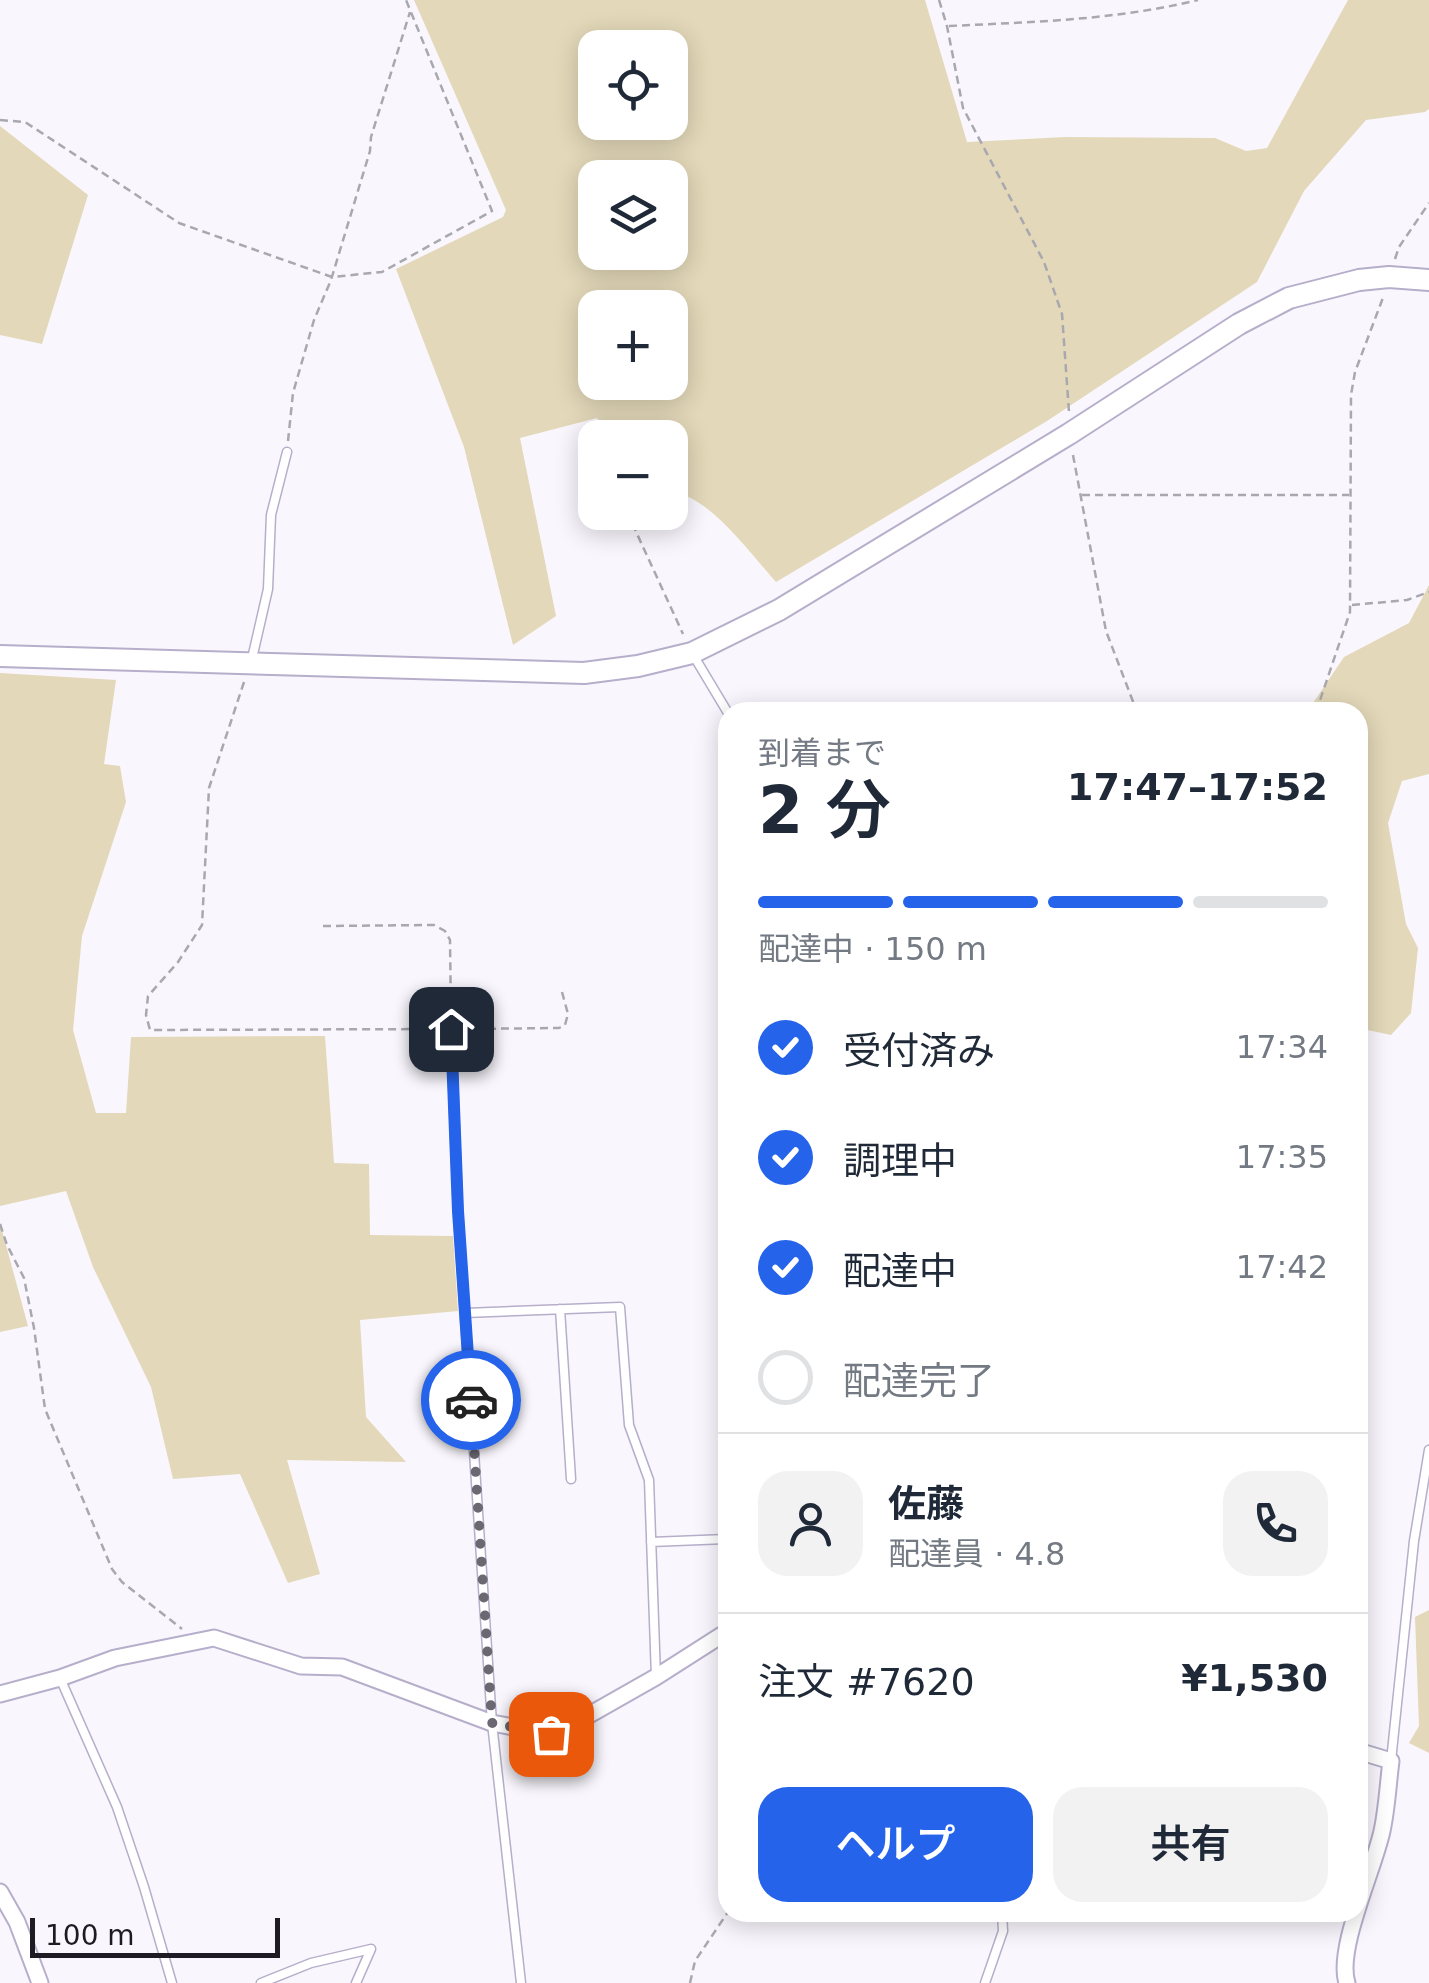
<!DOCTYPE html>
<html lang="ja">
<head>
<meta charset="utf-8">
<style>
	:root { --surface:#fff; --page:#f2f2f3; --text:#1f2937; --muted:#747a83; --line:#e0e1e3; --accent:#2563eb }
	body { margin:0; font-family:"DejaVu Sans","Noto Sans JP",sans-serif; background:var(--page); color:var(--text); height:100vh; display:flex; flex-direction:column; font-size:38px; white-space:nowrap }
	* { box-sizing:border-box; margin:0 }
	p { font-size:32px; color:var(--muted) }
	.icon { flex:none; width:55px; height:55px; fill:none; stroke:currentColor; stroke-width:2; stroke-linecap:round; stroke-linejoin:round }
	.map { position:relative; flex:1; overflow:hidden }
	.panel { position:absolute; left:718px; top:702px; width:650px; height:1220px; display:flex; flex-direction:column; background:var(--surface); border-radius:30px; box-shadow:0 5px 25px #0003 }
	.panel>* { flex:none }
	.buttons { position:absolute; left:578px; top:30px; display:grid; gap:20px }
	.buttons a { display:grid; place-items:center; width:110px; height:110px; border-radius:20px; background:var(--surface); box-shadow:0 5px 25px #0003; font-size:50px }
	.scale { position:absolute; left:30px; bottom:25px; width:250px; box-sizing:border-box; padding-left:10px; border:5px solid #1e1b25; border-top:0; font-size:28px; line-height:35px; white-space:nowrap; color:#1e1b25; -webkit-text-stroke:8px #f9f7fd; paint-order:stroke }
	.pin { position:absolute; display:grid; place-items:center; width:85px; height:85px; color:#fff; margin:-42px; border-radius:20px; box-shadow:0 5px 15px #0006 }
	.courier { position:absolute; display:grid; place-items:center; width:100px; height:100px; margin:-50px; border:8px solid #2563eb; border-radius:50%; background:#fff; color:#222; box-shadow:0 2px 12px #0007 }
	.summary em { font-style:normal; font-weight:600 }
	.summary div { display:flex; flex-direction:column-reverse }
	.summary { display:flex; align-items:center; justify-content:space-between; height:170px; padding:0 40px }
	h1 { font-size:65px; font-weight:600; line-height:75px }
	.bar { display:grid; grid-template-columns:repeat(4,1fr); gap:15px 10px; align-content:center; height:120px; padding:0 40px }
	.bar i { height:12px; border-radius:8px; background:var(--line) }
	.bar .on { background:var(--accent) }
	.bar p { grid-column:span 4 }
	.line { display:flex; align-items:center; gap:25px; padding:0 40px; border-top:2px solid var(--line) }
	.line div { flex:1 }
	.round { display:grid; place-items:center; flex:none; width:105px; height:105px; border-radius:30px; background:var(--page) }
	ol { padding:0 40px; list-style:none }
	li { display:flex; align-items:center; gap:30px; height:110px }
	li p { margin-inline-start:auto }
	li .icon { padding:10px; border-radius:50%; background:var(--accent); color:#fff; stroke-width:4 }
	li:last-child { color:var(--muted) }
	li i { width:55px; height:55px; border:5px solid var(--line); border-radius:50% }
	.primary-button { display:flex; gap:20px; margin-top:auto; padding:20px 40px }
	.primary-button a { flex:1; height:115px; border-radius:30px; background:var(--accent); color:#fff; font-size:40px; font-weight:600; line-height:115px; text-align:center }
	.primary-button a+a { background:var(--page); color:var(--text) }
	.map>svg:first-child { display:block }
	.green { fill:#e3d8b9; fill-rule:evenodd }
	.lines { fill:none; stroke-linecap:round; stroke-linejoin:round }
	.lane-casing { stroke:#b6aeca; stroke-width:11 }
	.street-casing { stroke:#b6aeca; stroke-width:19 }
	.secondary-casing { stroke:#b6aeca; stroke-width:24 }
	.path { stroke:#aaa8af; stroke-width:2.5; stroke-dasharray:8 5; stroke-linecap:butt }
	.lane { stroke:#fff; stroke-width:8 }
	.street { stroke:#fff; stroke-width:15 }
	.secondary { stroke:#fff; stroke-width:20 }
	.done { stroke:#6b6871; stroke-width:10; stroke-dasharray:0 18 }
	.route { stroke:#2563eb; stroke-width:12 }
</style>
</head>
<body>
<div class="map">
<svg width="1429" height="1983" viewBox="0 0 1429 1983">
	<rect width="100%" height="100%" fill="#f9f7fd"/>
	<path class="green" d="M 414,0 L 925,0 L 967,142 L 1065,137 L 1215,138 L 1246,151 L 1267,148 L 1348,0 L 1429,0 L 1429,109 L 1425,112 L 1366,120 L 1304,191 L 1257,282 L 1047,421 L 776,582 C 753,557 705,490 670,493 L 670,438 L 609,437 L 597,418 L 520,438 L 556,616 L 513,645 L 464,447 L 396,269 L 503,217 L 506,210 ZM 595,48 L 670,48 L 670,122 L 595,122 ZM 595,178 L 670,178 L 670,252 L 595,252 ZM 595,308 L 670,308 L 670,382 L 595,382 Z
		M 0,126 L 88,195 L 42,344 L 0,335 Z
		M 1429,585 L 1429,774 L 1402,781 L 1388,823 L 1406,924 L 1418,948 L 1411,1013 L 1391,1035 L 1358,1028 L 1358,712 L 1307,712 L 1344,657 L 1409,623 Z
		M 0,673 L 116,680 L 104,764 L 120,766 L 126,802 L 82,936 L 73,1030 L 96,1113 L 126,1113 L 131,1037 L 325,1036 L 334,1163 L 369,1164 L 370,1235 L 453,1236 L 458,1311 L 360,1320 L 366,1417 L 406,1462 L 287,1460 L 320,1574 L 288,1583 L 240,1474 L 173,1479 L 151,1387 L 93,1267 L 66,1191 L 0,1206 Z
		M 0,1223 L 28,1326 L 0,1332 Z
		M 1429,1610 L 1429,1753 L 1409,1743 L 1419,1726 L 1415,1617 Z"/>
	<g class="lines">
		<defs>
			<path id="lane" d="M 692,653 L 728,713
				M 251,663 L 268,589 L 271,515 L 287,452
				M 451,1029 L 458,1211 L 492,1723 L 521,1983
				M 560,1309 L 571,1479
				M 465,1313 L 620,1307 L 629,1425 L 649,1480 L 656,1677
				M 651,1542 L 726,1539
				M 60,1678 L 117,1807 L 144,1887 L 172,1983
				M 1391,1761 L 1414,1541 L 1429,1450
				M 261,1983 L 311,1963 L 371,1949 L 356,1983
				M 985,1983 L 1003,1931 L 1002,1912"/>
			<path id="street" d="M 0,1694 L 60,1678 L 115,1658 L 214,1638 L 301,1666 L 342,1667 L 492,1723 L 551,1734 L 582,1719 L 656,1677 L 728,1631
				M 0,1892 L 17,1922 L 40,1983
				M 1347,1983 C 1336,1949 1374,1869 1382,1831 C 1387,1808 1388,1784 1391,1761 L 1358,1751"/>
			<path id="secondary" d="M 0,656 L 584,673 L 638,666 L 692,653 L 779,610 L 1069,434 L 1239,324 L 1289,298 L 1359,280 L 1389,277 L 1429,280"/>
		</defs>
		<use href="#lane" class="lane-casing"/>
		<use href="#street" class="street-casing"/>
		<use href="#secondary" class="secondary-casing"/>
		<path class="path" d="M 939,0 L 947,26 L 963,108 L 1044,262 L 1062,314 L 1069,412
			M 949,26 C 1033,22 1116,20 1198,0
			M 0,120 L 25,122 L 179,223 L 332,277 L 382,272 L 492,211 L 406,0
			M 1395,259 L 1399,247 L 1429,203
			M 592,437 L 595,443
			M 288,441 L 293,393 L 314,320 L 331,280 L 370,151 L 371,137 L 410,12
			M 1073,455 L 1106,631 L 1137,712
			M 1082,495 L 1349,495
			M 627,512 L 683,634
			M 1352,605 L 1407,600 L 1429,592
			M 244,682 L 209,788 L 202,925 L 178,962 L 148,996 L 146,1015 L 150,1030 L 439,1029
			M 1316,712 L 1350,612 L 1351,395 L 1355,372 L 1384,295
			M 323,926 L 434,925 L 445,931 L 450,940 L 451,1017
			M 462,1029 L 559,1028 L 565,1025 L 568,1014 L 562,992
			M 0,1224 L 7,1245 L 24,1278 L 34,1328 L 45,1409 L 112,1569 L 122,1582 L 182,1629
			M 690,1983 L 695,1961 L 728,1912"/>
		<use href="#lane" class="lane"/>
		<use href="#street" class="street"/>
		<use href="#secondary" class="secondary"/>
	</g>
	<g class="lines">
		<path class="done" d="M 471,1400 L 492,1723 L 551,1734"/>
		<path class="route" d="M 451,1029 L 458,1211 L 471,1400"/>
	</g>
</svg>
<div class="buttons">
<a><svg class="icon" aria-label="locate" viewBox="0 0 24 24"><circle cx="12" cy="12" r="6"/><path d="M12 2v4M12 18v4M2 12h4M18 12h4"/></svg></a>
<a><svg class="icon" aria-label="layers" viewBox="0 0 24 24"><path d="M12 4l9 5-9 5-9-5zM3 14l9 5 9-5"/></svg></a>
<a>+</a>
<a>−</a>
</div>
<div class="scale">100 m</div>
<div class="pin" style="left:551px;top:1734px;background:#ea580c"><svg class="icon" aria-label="bag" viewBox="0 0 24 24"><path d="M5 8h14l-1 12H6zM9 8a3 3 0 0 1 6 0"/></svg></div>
<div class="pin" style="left:451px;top:1029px;background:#1f2937"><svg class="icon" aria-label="home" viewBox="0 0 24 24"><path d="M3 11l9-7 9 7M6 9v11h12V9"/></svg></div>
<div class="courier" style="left:471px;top:1400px"><svg class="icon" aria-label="car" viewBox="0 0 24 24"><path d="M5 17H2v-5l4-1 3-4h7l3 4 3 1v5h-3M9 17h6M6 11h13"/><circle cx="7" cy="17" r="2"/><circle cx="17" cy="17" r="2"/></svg></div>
<section class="panel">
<div class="summary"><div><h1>2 分</h1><p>到着まで</p></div><em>17:47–17:52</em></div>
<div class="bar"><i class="on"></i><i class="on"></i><i class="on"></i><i></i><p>配達中 · 150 m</p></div>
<ol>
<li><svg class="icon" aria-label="check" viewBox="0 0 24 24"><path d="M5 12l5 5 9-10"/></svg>受付済み<p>17:34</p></li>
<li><svg class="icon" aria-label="check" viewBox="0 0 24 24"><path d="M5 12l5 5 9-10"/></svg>調理中<p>17:35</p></li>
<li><svg class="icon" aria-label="check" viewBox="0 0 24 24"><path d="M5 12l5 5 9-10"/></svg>配達中<p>17:42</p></li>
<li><i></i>配達完了</li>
</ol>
<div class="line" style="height:180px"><a class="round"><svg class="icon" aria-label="person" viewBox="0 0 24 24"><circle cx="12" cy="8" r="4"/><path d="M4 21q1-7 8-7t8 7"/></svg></a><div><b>佐藤</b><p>配達員 · 4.8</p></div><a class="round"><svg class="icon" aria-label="phone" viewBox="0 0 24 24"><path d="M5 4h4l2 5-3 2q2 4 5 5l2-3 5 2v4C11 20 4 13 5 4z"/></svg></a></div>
<div class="line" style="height:130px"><div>注文 #7620</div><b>¥1,530</b></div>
<div class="primary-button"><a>ヘルプ</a><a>共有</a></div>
</section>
</div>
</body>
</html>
